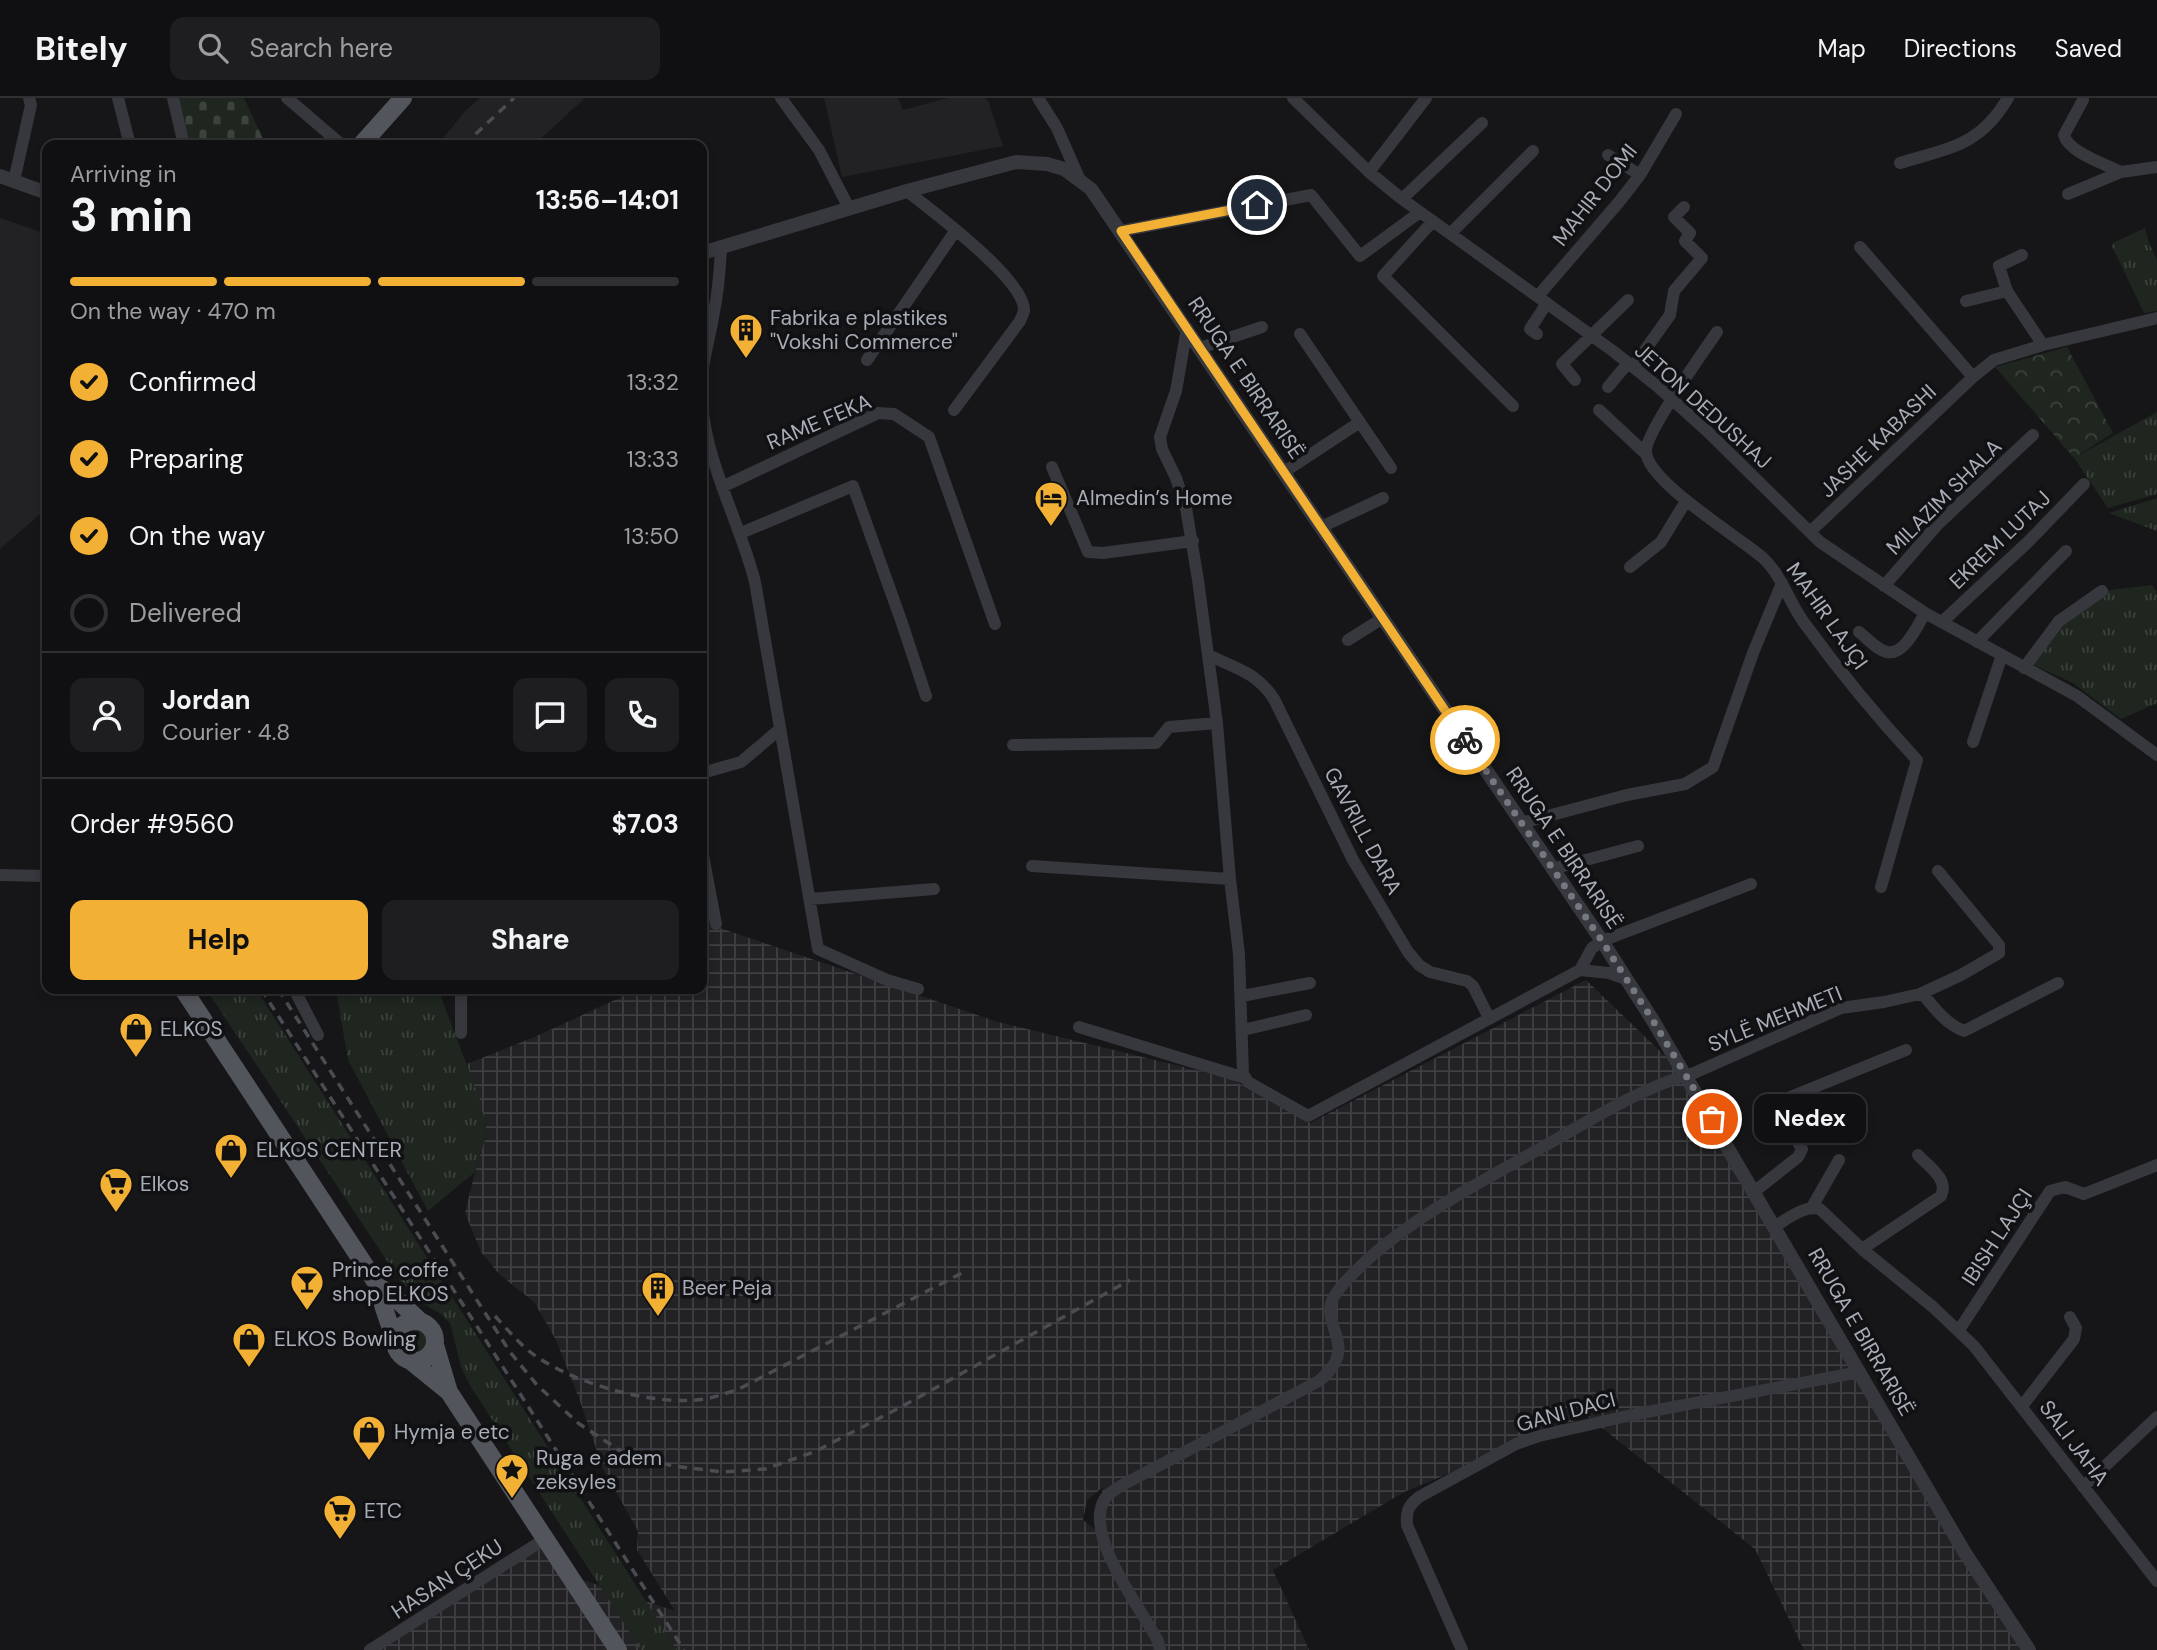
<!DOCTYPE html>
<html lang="en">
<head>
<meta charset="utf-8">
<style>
	:root { --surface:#101012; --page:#1e1e20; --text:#f1f3f6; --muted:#9c9d9f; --line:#303032; --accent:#f2b134 }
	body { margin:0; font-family:"DM Sans",sans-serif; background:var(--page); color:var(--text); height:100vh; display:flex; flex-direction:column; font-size:26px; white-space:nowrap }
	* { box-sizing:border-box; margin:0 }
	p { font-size:23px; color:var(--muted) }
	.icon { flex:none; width:38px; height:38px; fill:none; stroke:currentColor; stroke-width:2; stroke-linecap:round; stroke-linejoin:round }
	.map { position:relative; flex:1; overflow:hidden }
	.sheet { position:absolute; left:42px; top:42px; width:665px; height:854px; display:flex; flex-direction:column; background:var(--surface); border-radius:14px; box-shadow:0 4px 10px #0003,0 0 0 2px var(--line) }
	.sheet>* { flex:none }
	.pin { position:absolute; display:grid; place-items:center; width:60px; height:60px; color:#fff; margin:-30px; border:4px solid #fff; border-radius:50%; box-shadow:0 2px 7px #0007 }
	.courier { position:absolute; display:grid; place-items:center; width:70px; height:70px; margin:-35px; border:5px solid #f2b134; border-radius:50%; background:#fff; color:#222; box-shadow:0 2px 9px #0007 }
	.bubble { position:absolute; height:49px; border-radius:14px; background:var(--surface); box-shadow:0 4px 10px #0003,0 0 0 2px var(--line); font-size:23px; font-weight:700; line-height:49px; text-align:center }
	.summary em { font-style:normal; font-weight:700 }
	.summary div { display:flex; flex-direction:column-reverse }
	.summary { display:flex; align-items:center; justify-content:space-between; height:119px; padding:0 28px }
	h1 { font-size:46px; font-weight:700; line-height:52px }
	.bar { display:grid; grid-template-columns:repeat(4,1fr); gap:10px 7px; align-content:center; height:84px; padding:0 28px }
	.bar i { height:9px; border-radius:5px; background:var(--line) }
	.bar .active { background:var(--accent) }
	.bar p { grid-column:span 4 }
	.line { display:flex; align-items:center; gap:18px; padding:0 28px; border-top:2px solid var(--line) }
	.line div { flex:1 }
	.round { display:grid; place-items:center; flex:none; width:74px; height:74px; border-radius:14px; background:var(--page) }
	ol { padding:0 28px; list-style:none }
	li { display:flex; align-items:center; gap:21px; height:77px }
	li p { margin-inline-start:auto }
	li .icon { padding:7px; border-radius:50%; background:var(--accent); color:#111; stroke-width:4 }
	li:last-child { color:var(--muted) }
	li i { width:38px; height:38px; border:4px solid var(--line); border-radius:50% }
	.primary-button { display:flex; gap:14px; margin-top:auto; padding:14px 28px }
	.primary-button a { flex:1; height:80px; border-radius:14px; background:var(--accent); color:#111; font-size:28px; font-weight:700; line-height:80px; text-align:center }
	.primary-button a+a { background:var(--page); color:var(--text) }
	header { display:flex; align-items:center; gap:42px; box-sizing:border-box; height:98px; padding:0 35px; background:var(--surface); border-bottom:2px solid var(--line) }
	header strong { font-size:33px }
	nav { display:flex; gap:38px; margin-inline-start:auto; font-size:24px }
	.search { width:490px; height:63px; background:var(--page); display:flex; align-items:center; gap:18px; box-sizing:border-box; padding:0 24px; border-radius:14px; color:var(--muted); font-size:26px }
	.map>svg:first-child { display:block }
	.built { fill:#222225 }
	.industrial { fill:url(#industrial-grid); fill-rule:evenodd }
	.grass { fill:url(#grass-tufts) }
	.forest { fill:url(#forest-crowns) }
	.cemetery { fill:url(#cemetery-stones) }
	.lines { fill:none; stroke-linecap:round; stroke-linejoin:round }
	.minor { stroke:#37383d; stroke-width:12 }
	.tertiary { stroke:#37383d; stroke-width:14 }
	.primary { stroke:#53555c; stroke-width:18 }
	.rail { stroke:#4a4c52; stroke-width:3.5; stroke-dasharray:9 7; stroke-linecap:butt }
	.done { stroke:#757880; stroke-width:7; stroke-dasharray:0 12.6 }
	.route { stroke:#f2b134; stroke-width:9 }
	.labels { text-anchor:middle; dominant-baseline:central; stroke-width:7; stroke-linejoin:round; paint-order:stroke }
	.street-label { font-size:21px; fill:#a8adb8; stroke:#111113 }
	.poi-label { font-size:21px; fill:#a8adb8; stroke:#111113; text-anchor:start }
</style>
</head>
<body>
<header>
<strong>Bitely</strong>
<div class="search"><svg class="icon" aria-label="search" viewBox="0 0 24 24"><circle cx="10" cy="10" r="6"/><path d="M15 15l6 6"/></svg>Search here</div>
<nav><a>Map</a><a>Directions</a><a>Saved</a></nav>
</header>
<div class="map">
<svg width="2157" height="1552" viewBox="0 0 2157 1552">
	<defs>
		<pattern id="industrial-grid" width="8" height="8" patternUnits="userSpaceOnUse" patternTransform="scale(1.75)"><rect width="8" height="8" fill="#222225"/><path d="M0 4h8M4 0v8" fill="none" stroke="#3f3f43"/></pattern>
		<pattern id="grass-tufts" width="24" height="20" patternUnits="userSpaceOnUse" patternTransform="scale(1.75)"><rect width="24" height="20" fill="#1e261f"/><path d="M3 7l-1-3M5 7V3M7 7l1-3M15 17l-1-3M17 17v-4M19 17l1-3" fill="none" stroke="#3c433d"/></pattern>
		<pattern id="forest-crowns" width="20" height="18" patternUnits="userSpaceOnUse" patternTransform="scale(1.75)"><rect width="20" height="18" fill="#1e261f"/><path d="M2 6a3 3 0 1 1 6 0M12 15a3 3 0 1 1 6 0" fill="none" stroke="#3c433d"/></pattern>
		<pattern id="cemetery-stones" width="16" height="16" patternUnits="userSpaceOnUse" patternTransform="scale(1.75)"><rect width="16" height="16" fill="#1e261f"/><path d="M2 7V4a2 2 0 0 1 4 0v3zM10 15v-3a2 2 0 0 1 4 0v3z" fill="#3c433d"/></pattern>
	</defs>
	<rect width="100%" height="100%" fill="#161618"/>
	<path class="built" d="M 480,0 L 585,0 L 534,47 L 438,47 L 465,13 Z
		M 824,0 L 898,0 L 903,12 L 948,0 L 984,0 L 988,2 L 1003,48 L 842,79 Z
		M 0,120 L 47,136 L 47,410 L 0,451 Z"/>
	<path class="industrial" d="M 702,824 L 998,924 L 1229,980 L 1310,1025 L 1586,882 L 1686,978 L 2030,1552 L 1804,1552 L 1755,1451 L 1587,1318 L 1404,1394 L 1273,1472 L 1309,1552 L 370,1552 L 545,1441 L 568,1477 L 675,1513 L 637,1452 L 638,1433 L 603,1371 L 580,1303 L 556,1242 L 534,1204 L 499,1176 L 481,1154 L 465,1115 L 475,1074 L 487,1034 L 467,966 L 537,938 L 632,894 L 632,891 L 702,891 ZM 1103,1389 L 1101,1400 L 1098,1434 L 1083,1422 L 1087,1402 Z"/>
	<path class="grass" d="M 2145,130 L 2149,145 L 2157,162 L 2157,213 L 2144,215 L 2111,146 Z
		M 2157,314 L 2157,396 L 2108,410 L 2074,360 Z
		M 2157,400 L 2157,433 L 2109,415 Z
		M 2152,487 L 2157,494 L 2157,605 L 2121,621 L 2073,585 L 2027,564 L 2047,542 L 2102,493 Z
		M 206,891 L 256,891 L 677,1552 L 641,1552 L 471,1289 L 461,1269 L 450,1225 L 441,1216 L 424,1206 L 401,1184 Z
		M 336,891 L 438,891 L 480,1002 L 487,1034 L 475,1074 L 428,1113 L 348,962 Z
		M402 1244a12 12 0 1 1 24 0a12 12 0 1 1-24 0Z"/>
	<path class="forest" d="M 2067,249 L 2113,335 L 2074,360 L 1995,269 Z"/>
	<path class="cemetery" d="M 179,0 L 244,0 L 265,45 L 273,47 L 190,47 Z"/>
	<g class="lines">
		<path class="minor" d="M 118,0 L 130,47
			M 173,0 L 184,47
			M 287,0 L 342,47
			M 781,0 L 819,52 L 849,110
			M 1038,0 L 1057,30 L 1079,80
			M 1293,0 L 1369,74 L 1402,101 L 1613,253 L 1657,288 L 1706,332 L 1820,444 L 1925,515 L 2077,598 L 2157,657
			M 2083,2 L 2064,37 C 2068,54 2105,66 2121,74
			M 1608,57 L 1640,77
			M 1900,65 C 1949,50 1980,48 2008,0
			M 1369,74 L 1426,0
			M 14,83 L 31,7 L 29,0
			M 907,93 C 931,112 1026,182 1024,213 C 1023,217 1021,220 1020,223 L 954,312
			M 2068,96 L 2121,74 L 2157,69
			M 1402,101 L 1482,25
			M 1433,123 L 1383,178 L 1513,308
			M 1121,133 L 1311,97 L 1360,158 L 1420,114
			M 1451,135 L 1533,53
			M 721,149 C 720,173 718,196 713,219 C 710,238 704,258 702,277 C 696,350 738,416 755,484 L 818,851 L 887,882 L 918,891
			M 2022,157 L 1999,168 L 2007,193 L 2043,247
			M 1538,198 L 1619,104 L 1640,77 L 1676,16
			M 1966,203 L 2007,193
			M 1187,230 L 1176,293 L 1160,339 L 1162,351 L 1176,380 L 1186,410 L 1198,482 L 1217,625 L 1230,781 L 1239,856 L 1243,976 L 1248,984 L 1308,1018 L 1580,872 L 1592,850 L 1602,843 L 1751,786
			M 1717,234 C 1703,254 1646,334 1646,353 C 1646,383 1739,439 1762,459 C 1782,477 1789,505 1805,526 C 1840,574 1876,618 1917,662 L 1881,789
			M 1300,236 L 1391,370
			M 1537,236 L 1530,231 L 1547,205
			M 1200,250 L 1262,229
			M 867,262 L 956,132
			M 1633,269 L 1670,217 L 1674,193 L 1702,160 L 1685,143 L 1690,135 L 1674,119 L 1684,109
			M 1973,279 L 1994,262 L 2043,247 L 2157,220
			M 1575,282 L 1562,266 L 1628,202
			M 1608,289 L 1628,265
			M 1599,312 L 1645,355
			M 1052,369 L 1088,454 L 1103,455 L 1193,443
			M 1284,374 L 1360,324
			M 722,389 L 878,315 L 894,316 L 929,339 L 995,526
			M 1321,429 L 1383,400
			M 1810,434 L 1973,279 L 1860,149
			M 741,435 L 853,388 L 902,525 L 926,598
			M 1630,469 L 1661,444 L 1686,403
			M 1884,488 L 1938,426 L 2033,337
			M 1942,524 L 2029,443 L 2084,386
			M 1859,534 C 1867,540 1877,552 1887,554 C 1904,558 1918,527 1925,515
			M 1348,542 L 1383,520
			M 1977,544 L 2066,453
			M 1208,557 C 1236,570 1257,575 1274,601 L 1353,762 L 1408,854 L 1419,867 L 1430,874 L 1467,883 L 1473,888 L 1489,920
			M 2024,570 L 2059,523 L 2102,493
			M 1973,644 L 2002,557
			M 1013,647 L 1156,645 L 1169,629 L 1217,625
			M 702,675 L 741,664 L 780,631
			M 1521,725 L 1627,697 L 1685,686 L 1713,669 L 1753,555 L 1782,485
			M 702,752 L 716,826
			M 1032,768 L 1230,781
			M 1552,771 L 1638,748
			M 0,777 L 47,778
			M 810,801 L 934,791
			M 1580,872 L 1609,875 L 1626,881
			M 294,891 L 318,937
			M 461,891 L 461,935
			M 1922,895 C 1934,910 1946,926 1964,933 L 2058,885
			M 1242,898 L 1310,885
			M 1079,929 L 1245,980
			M 1243,932 L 1306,917
			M 1755,1093 L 1798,1059 L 1802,1051 L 1779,1012 L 1783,1002 L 1906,952
			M 1812,1109 L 1839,1062
			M 1775,1128 C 1789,1120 1804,1107 1820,1111 L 1862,1151 L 1933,1209 L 1974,1248 L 2157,1483
			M 1862,1151 L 1941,1098 C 1949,1081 1929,1069 1918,1057
			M 1959,1232 L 2050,1093 L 2065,1089 L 2084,1096 L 2157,1067
			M 2022,1308 L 2074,1241 L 2076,1230 L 2070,1219
			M 2083,1389 L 2157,1319
			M 370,1552 L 545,1441
			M 1160,1552 L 1158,1543 C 1141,1510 1086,1441 1103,1404 C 1107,1395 1119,1389 1128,1384 L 1319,1283 C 1363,1247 1316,1227 1335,1197 C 1343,1184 1356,1173 1367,1162 C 1419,1115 1481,1084 1541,1050 C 1589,1023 1642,989 1694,975 L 1841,910 L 1884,904 L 1920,896 L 1961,877 L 1999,855 L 1999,847 L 1938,773
			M 1462,1552 L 1407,1427 C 1406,1413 1408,1408 1419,1399 L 1516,1346 L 1539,1338 L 1636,1316 L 1860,1274"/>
		<path class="tertiary" d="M 0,78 L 47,95
			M 702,155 L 907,93 L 1016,64 L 1047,66 L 1064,71 L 1091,91 L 1602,843 L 1652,921 L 1965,1455 L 2029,1552"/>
		<path class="primary" d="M 361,47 L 403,0
			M 183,891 L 379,1189 L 391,1196 L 421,1224
			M 379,1189 C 381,1207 390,1224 394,1242
			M395 1243a20 20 0 1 1 40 0a20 20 0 1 1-40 0Z
			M 435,1247 L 449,1294 L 618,1552
			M 412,1264 L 449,1294"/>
		<path class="rail" d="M 464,47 L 514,0
			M 261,891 L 684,1552
			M 278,891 L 510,1254 L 537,1287 L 578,1325 L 622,1354 L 673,1368 L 723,1374 L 765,1371 L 814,1354 L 901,1309 L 1130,1182
			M 495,1218 C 506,1230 517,1243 529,1253 C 569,1285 655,1309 705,1301 C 716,1299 726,1295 737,1292 L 962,1175"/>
	</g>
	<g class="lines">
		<path class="done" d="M 1465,642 L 1602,843 L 1652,921 L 1712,1021"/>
		<path class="route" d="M 1257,107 L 1121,133 L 1465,642"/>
	</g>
	<defs>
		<symbol id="building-pin" viewBox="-11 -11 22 30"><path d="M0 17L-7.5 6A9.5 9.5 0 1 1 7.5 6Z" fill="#f2b134" stroke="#111113"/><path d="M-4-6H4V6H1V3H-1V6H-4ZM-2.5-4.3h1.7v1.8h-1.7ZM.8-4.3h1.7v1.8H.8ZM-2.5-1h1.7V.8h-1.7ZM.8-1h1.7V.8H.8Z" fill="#111"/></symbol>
		<symbol id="hotel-pin" viewBox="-11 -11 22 30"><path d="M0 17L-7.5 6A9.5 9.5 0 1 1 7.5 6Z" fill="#f2b134" stroke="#111113"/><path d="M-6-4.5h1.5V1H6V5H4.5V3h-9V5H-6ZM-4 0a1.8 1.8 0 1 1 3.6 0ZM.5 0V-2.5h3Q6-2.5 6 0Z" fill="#111"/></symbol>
		<symbol id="shop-pin" viewBox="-11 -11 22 30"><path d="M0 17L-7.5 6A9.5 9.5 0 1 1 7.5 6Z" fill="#f2b134" stroke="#111113"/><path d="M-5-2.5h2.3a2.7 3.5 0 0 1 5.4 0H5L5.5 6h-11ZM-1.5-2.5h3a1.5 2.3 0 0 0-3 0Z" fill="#111"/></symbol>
		<symbol id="supermarket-pin" viewBox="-11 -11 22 30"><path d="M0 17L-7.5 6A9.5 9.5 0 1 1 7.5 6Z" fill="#f2b134" stroke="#111113"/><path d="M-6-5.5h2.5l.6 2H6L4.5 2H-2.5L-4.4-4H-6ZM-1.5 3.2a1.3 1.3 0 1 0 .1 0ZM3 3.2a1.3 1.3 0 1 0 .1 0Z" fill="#111"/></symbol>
		<symbol id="bar-pin" viewBox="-11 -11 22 30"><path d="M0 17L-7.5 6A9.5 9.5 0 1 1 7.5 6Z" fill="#f2b134" stroke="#111113"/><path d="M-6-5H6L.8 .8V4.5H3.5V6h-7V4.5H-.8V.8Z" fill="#111"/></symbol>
		<symbol id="sight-pin" viewBox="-11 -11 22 30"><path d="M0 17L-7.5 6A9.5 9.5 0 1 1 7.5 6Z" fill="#f2b134" stroke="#111113"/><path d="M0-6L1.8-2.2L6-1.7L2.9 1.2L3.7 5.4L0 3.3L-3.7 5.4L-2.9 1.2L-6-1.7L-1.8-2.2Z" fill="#111"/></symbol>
	</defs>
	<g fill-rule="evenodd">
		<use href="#building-pin" x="727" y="213" width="38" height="52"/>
		<use href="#hotel-pin" x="1032" y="381" width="38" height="52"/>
		<use href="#shop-pin" x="117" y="912" width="38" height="52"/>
		<use href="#shop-pin" x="212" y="1033" width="38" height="52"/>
		<use href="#supermarket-pin" x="97" y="1067" width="38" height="52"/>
		<use href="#bar-pin" x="288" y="1165" width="38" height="52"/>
		<use href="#building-pin" x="639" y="1171" width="38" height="52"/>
		<use href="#shop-pin" x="230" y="1222" width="38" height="52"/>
		<use href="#shop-pin" x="350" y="1315" width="38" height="52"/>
		<use href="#sight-pin" x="493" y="1353" width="38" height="52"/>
		<use href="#supermarket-pin" x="321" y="1394" width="38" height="52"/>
	</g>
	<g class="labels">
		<g class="street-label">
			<text transform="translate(1595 97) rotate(-52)">MAHIR DOMI</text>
			<text transform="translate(1246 280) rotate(56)">RRUGA E BIRRARISË</text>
			<text transform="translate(1703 308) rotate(42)">JETON DEDUSHAJ</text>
			<text transform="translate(819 324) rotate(-23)">RAME FEKA</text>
			<text transform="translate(1878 343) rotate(-44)">JASHE KABASHI</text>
			<text transform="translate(1944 399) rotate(-45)">MILAZIM SHALA</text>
			<text transform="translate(2000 442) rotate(-44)">EKREM LUTAJ</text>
			<text transform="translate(1827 518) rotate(55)">MAHIR LAJÇI</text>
			<text transform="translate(1363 733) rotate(62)">GAVRILL DARA</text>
			<text transform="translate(1564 750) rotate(56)">RRUGA E BIRRARISË</text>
			<text transform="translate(1775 921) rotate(-22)">SYLË MEHMETI</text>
			<text transform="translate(1997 1139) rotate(-57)">IBISH LAJÇI</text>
			<text transform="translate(1861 1234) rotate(60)">RRUGA E BIRRARISË</text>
			<text transform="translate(1566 1314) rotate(-15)">GANI DACI</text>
			<text transform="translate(2074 1345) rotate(53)">SALI JAHA</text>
			<text transform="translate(447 1481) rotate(-33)">HASAN ÇEKU</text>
		</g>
		<g class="poi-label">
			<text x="770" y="220">Fabrika e plastikes<tspan x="770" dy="24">"Vokshi Commerce"</tspan></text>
			<text x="1076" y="400">Almedin’s Home</text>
			<text x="160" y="931">ELKOS</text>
			<text x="256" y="1052">ELKOS CENTER</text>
			<text x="140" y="1086">Elkos</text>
			<text x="332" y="1172">Prince coffe<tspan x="332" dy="24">shop ELKOS</tspan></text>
			<text x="682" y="1190">Beer Peja</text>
			<text x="274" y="1241">ELKOS Bowling</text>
			<text x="394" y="1334">Hymja e etc</text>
			<text x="536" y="1360">Ruga e adem<tspan x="536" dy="24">zeksyles</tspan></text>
			<text x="364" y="1413">ETC</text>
		</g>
	</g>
</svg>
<div class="pin" style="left:1712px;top:1021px;background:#ea580c"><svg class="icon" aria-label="bag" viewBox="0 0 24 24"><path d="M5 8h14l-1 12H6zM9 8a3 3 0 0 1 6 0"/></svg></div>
<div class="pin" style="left:1257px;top:107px;background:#1f2937"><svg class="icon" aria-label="home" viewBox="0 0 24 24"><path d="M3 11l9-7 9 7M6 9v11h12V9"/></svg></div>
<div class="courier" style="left:1465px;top:642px"><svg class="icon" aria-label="bike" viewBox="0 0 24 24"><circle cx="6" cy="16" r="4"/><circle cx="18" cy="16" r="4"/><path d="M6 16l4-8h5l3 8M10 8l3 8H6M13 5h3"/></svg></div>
<div class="bubble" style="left:1754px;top:996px;width:112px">Nedex</div>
<section class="sheet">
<div class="summary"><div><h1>3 min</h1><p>Arriving in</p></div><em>13:56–14:01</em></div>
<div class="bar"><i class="active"></i><i class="active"></i><i class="active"></i><i></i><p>On the way · 470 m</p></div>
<ol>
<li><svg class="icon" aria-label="check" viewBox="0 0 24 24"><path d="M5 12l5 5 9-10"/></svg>Confirmed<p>13:32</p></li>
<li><svg class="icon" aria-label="check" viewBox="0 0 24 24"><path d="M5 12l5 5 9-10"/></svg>Preparing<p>13:33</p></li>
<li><svg class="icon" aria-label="check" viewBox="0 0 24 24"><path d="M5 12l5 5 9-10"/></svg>On the way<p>13:50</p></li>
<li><i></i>Delivered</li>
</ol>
<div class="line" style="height:126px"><a class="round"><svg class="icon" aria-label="person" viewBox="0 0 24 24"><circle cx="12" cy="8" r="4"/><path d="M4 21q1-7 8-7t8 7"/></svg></a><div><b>Jordan</b><p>Courier · 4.8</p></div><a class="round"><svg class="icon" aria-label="chat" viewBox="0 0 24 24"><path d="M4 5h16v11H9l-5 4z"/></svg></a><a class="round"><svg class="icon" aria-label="phone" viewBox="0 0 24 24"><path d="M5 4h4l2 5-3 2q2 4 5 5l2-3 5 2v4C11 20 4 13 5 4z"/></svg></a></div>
<div class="line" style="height:91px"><div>Order #9560</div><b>$7.03</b></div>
<div class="primary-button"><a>Help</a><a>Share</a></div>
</section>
</div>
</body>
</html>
